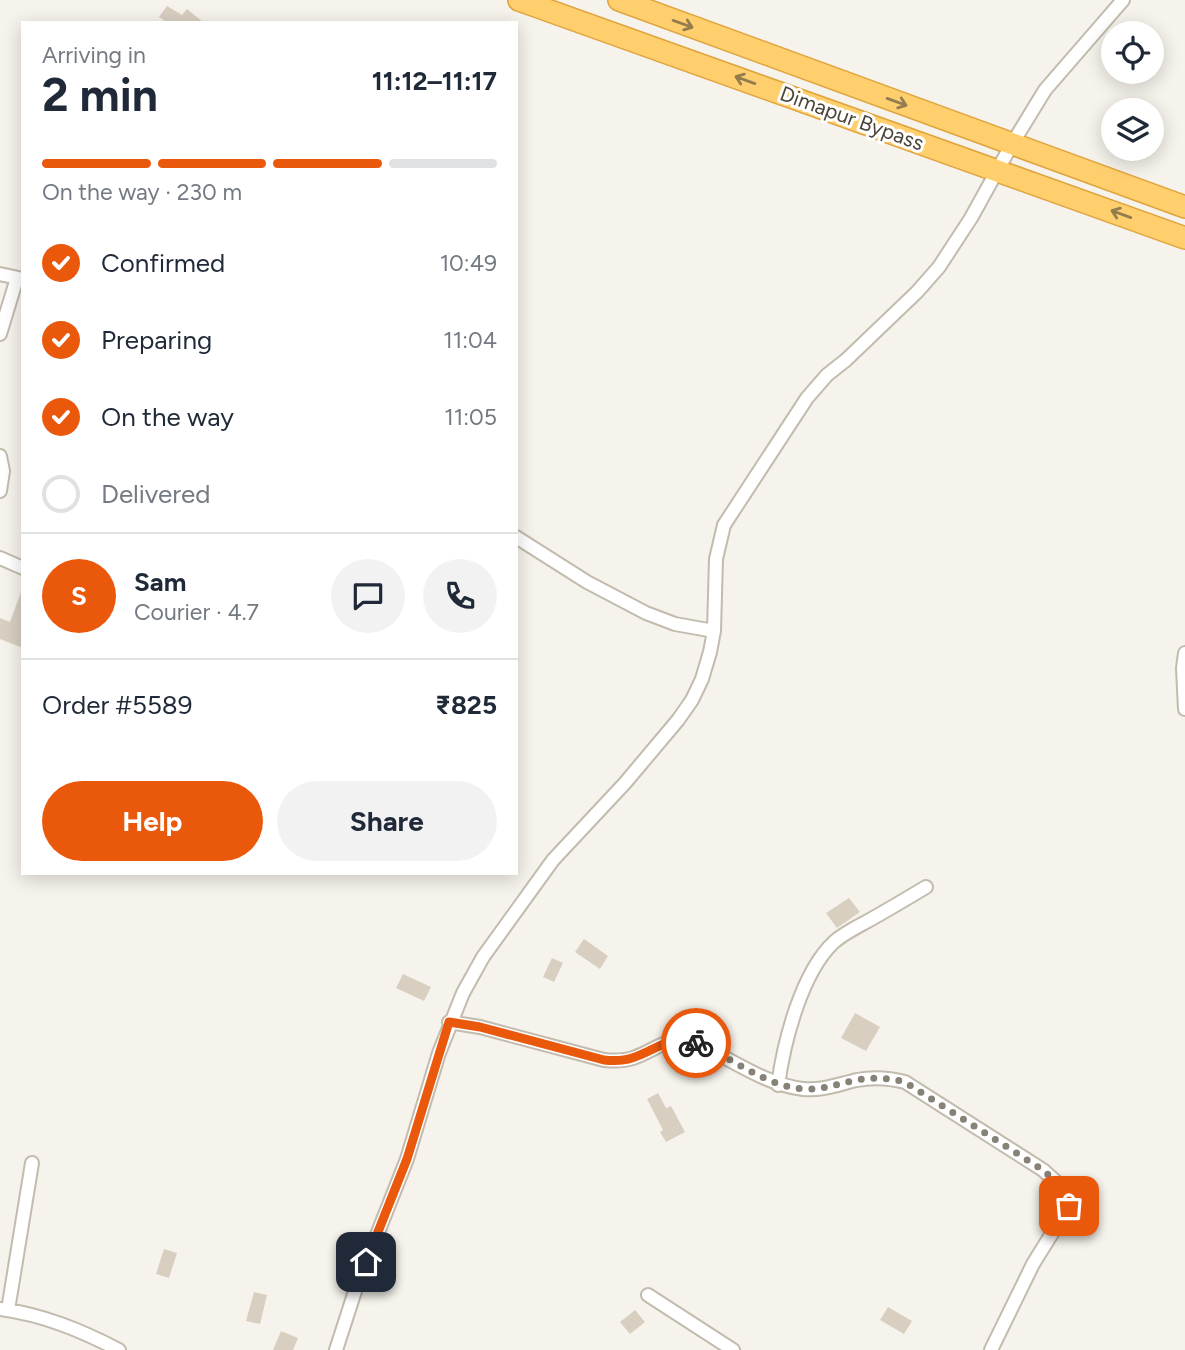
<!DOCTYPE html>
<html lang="en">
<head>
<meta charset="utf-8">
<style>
	:root { --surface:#fff; --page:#f2f2f3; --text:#1f2937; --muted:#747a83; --line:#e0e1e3; --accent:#ea580c }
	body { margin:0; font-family:Figtree,sans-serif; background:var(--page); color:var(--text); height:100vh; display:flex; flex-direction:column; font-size:26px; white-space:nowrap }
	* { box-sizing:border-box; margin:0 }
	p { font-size:23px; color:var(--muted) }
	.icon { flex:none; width:38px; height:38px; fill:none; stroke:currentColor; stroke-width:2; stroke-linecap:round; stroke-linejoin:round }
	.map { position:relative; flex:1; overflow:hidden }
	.details { position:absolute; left:21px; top:21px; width:497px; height:854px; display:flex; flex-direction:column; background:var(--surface); border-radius:0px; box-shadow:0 4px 18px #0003 }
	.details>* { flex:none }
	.controls { position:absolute; left:1101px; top:21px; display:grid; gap:14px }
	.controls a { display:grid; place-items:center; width:63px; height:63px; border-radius:50%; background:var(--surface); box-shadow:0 4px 18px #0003; font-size:35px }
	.pin { position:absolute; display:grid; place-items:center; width:60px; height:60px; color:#fff; margin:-30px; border-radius:14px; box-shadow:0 4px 10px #0006 }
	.courier { position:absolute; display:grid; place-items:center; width:70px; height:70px; margin:-35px; border:5px solid #ea580c; border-radius:50%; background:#fff; color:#222; box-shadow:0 2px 9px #0007 }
	.headline em { font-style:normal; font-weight:700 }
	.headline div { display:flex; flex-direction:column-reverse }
	.headline { display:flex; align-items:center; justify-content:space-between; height:119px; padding:0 21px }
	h1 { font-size:46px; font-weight:700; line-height:52px }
	.bar { display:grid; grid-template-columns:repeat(4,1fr); gap:10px 7px; align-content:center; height:84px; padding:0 21px }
	.bar i { height:9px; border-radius:5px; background:var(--line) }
	.bar .current { background:var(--accent) }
	.bar p { grid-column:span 4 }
	.line { display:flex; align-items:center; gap:18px; padding:0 21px; border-top:2px solid var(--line) }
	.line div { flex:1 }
	.round { display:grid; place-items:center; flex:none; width:74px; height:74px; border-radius:37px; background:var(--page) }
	ol { padding:0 21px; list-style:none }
	li { display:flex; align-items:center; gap:21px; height:77px }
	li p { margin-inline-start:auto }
	li .icon { padding:7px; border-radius:50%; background:var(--accent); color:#fff; stroke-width:4 }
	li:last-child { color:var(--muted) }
	li i { width:38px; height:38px; border:4px solid var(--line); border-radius:50% }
	.action { display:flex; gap:14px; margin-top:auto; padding:14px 21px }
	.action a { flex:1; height:80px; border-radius:42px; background:var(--accent); color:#fff; font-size:28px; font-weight:700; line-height:80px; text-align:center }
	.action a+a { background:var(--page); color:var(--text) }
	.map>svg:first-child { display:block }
	.building { fill:#d8cfc1 }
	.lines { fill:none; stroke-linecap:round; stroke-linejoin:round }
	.street-casing { stroke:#c2bbae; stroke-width:16 }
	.highway-casing { stroke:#e0a43c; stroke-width:24 }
	.street { stroke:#fff; stroke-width:12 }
	.highway { stroke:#ffcf6e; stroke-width:21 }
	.oneway { stroke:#937c4e }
	.done { stroke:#878178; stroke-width:7; stroke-dasharray:0 12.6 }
	.route { stroke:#ea580c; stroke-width:9 }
	.labels { text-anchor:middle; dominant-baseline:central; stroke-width:6; stroke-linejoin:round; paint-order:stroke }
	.street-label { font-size:21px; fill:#4b4439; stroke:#fff }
</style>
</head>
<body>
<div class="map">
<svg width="1185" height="1350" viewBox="0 0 1185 1350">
	<rect width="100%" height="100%" fill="#f6f3ec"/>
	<path class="building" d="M 167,6 L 182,15 L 187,9 L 204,23 L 168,23 L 159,17 Z
		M 21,592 L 23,592 L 23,648 L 0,639 L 0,618 L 10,622 Z
		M 849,898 L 860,912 L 837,928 L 826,913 Z
		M 584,939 L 608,956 L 600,969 L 575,952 Z
		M 552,958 L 563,963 L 554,982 L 543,977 Z
		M 403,974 L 431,987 L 424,1001 L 396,988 Z
		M 855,1013 L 880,1027 L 866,1051 L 841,1038 Z
		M 658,1093 L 666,1108 L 671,1106 L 685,1132 L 666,1142 L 660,1132 L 663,1130 L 647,1099 Z
		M 164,1249 L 177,1253 L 169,1278 L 156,1274 Z
		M 254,1292 L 267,1295 L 260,1324 L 246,1321 Z
		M 888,1307 L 912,1321 L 904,1334 L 880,1320 Z
		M 635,1310 L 645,1322 L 630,1334 L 620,1322 Z
		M 281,1331 L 298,1338 L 293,1350 L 273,1350 Z"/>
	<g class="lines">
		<defs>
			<path id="street" d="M 0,274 L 23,279
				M 0,334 L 17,278
				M 0,456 L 3,471 L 0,491
				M 516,537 L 587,582 L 646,613 L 675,624 L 714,631
				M 0,558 L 23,568
				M 1185,653 L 1183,668 L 1185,709
				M 449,1022 L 480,1027 L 604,1060 C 614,1061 624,1061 633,1058 C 652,1052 667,1037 688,1040 C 727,1055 761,1084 803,1089 C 822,1091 839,1084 857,1080 C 873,1077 889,1078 905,1082 L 1043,1170 L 1065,1190 L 1069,1206 L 1033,1264 L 991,1350
				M 778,1085 C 784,1042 801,973 834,942 C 843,934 855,928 866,922 C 886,911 906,899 926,887
				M 648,1295 L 733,1350
				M 0,1309 C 44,1315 80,1330 119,1350
				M 8,1310 L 32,1163
				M 336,1350 L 356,1288 L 407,1159 L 439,1053 L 463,993 L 483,957 L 553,860 L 625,783 L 678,720 L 692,700 L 702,679 L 710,652 L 714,631 L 716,559 L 724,525 L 807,398 L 827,375 L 846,360 L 917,292 L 939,267 L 971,218 L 1012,144 L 1045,90 L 1123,0"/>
			<path id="highway" d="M 519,0 L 1185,238
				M 619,0 L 1185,207"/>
		</defs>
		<use href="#street" class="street-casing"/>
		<use href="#highway" class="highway-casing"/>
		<use href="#street" class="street"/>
		<use href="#highway" class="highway"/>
	</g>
	<defs><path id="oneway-shaft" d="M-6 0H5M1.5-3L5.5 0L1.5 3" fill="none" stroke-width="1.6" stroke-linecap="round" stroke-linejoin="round" transform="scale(1.75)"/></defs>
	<g class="oneway">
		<use href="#oneway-shaft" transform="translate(683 24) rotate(20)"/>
		<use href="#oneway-shaft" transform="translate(745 80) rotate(-160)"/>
		<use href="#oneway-shaft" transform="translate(897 102) rotate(20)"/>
		<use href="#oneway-shaft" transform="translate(1121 214) rotate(-160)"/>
	</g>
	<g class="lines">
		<path class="done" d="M 696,1043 C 733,1057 763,1086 804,1089 C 823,1090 839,1083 857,1080 C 873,1077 889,1078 905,1082 L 1043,1170 L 1065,1190 L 1069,1206"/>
		<path class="route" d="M 366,1262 L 407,1159 L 449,1022 L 480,1027 L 604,1060 C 614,1061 623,1061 632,1058 C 655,1051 671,1033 696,1043"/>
	</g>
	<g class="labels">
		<g class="street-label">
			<text transform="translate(852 118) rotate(20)">Dimapur Bypass</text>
		</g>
	</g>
</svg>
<div class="controls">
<a><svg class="icon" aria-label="locate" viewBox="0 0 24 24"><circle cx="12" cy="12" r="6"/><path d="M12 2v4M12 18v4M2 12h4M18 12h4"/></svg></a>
<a><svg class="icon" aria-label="layers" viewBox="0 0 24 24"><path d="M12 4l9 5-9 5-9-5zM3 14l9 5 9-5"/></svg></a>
</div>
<div class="pin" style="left:1069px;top:1206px;background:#ea580c"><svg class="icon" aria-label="bag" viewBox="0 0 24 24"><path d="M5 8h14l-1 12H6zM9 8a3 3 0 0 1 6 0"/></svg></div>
<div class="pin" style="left:366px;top:1262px;background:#1f2937"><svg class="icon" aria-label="home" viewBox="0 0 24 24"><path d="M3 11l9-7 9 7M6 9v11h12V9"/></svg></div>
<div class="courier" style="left:696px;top:1043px"><svg class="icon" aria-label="bike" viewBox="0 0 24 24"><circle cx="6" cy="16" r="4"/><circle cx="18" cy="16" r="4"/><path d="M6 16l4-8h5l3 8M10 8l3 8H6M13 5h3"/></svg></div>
<section class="details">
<div class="headline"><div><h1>2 min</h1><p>Arriving in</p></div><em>11:12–11:17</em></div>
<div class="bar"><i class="current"></i><i class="current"></i><i class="current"></i><i></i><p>On the way · 230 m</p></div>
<ol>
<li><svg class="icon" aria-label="check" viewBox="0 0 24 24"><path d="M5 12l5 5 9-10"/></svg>Confirmed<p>10:49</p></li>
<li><svg class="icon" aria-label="check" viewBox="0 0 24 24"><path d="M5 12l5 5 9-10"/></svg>Preparing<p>11:04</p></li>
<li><svg class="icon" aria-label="check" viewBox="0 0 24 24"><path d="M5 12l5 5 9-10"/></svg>On the way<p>11:05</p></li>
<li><i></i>Delivered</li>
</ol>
<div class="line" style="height:126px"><b class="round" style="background:var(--accent);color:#fff">S</b><div><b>Sam</b><p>Courier · 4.7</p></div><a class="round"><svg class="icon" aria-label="chat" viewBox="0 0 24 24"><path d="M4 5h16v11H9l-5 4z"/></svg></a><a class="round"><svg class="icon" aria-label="phone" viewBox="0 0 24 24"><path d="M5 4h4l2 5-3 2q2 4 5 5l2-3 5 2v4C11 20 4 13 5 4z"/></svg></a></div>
<div class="line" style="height:91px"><div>Order #5589</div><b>₹825</b></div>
<div class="action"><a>Help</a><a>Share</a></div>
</section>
</div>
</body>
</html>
